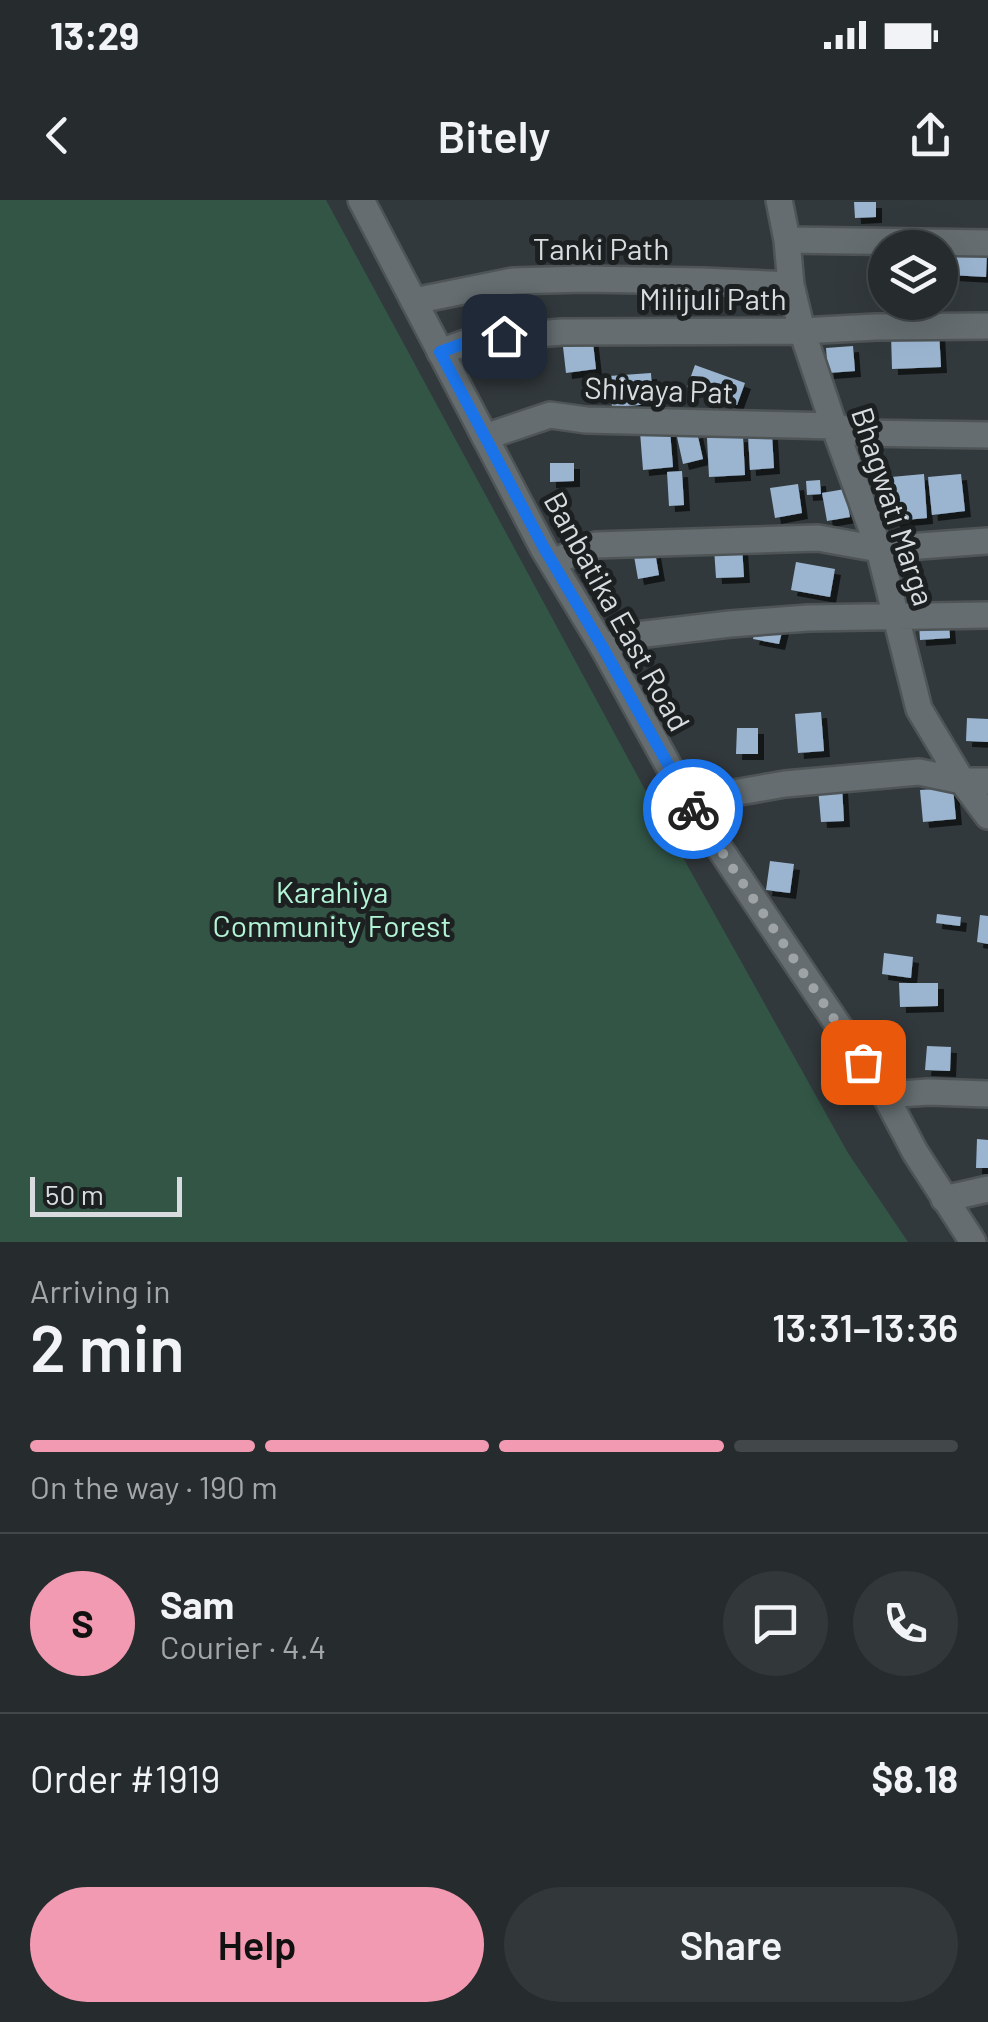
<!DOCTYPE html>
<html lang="en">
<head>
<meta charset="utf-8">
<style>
	:root { --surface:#262b2d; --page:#323739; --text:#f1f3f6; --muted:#a4a7aa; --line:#424749; --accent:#f19ab1 }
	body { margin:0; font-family:Barlow,sans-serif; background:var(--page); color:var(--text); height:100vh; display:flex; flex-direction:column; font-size:38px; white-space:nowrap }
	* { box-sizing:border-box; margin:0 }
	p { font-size:32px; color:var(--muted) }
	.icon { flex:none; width:55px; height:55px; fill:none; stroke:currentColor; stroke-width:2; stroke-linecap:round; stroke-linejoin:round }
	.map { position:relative; height:1042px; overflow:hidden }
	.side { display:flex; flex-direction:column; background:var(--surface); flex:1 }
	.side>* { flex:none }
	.tools { position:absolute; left:868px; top:30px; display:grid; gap:20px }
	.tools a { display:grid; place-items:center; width:90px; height:90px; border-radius:50%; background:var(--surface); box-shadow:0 10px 40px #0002,0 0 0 2px var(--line); font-size:50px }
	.scale { position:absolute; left:30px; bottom:25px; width:152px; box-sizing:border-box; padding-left:10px; border:5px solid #d8dcde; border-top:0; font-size:28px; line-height:35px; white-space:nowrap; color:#d8dcde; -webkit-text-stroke:8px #1d2021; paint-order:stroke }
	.pin { position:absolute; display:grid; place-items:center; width:85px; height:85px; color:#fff; margin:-42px; border-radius:20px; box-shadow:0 5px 15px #0006 }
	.courier { position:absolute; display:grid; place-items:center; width:100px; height:100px; margin:-50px; border:8px solid #1a73e8; border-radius:50%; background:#fff; color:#222; box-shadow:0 2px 12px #0007 }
	.headline em { font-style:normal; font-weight:600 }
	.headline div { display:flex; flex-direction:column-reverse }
	.headline { display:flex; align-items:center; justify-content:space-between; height:170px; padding:0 30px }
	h1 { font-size:65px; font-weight:600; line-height:75px }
	.bar { display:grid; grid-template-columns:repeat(4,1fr); gap:15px 10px; align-content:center; height:120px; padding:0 30px }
	.bar i { height:12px; border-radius:8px; background:var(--line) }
	.bar .active { background:var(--accent) }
	.bar p { grid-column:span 4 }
	.line { display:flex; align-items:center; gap:25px; padding:0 30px; border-top:2px solid var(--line) }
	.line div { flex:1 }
	.round { display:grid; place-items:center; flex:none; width:105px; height:105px; border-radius:52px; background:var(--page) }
	.action { display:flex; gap:20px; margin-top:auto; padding:20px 30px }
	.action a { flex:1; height:115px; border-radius:60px; background:var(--accent); color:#111; font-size:40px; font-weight:600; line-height:115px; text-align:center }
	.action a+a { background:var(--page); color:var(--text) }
	.status { display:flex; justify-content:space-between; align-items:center; height:70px; padding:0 50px; background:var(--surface); direction:ltr }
	.status svg { height:28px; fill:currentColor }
	header { display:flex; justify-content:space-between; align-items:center; height:130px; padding:0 30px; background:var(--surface); font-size:45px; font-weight:600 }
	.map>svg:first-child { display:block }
	.green { fill:#325546 }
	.building { fill:#9bb5d1; filter:url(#shadow) }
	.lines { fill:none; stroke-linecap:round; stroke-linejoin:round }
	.street-casing { stroke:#4f5557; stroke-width:30 }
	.secondary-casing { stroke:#4f5557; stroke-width:30 }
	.street { stroke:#656d70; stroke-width:25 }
	.secondary { stroke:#656d70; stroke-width:25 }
	.done { stroke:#9ea3a5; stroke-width:10; stroke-dasharray:0 18 }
	.route { stroke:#1a73e8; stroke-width:12 }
	.labels { text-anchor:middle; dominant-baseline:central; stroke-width:10; stroke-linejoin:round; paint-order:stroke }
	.street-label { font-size:30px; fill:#d8dcde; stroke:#1d2021 }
	.park-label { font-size:30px; fill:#b2f4d6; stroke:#1d2021 }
</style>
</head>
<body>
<div class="status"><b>13:29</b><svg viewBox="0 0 49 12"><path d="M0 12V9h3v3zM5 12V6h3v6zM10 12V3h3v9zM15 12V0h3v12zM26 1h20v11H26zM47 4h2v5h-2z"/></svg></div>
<header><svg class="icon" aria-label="back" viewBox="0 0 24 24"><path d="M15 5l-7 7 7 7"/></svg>Bitely<svg class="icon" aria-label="share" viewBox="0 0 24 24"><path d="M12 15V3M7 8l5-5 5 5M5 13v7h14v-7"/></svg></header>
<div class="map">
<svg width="988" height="1042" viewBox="0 0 988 1042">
	<defs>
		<filter id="shadow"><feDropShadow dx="6" dy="6" stdDeviation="0" flood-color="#0009"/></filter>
	</defs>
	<rect width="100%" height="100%" fill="#32393c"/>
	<path class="green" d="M 0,0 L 326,0 L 643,586 L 848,953 L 908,1042 L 0,1042 Z"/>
	<path class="building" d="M 854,2 L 876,2 L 876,17 L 855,18 Z
		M 950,51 L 987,52 L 986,77 L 950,75 Z
		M 475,90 L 500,91 L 498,110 L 474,109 Z
		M 939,131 L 941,167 L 892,169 L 891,133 Z
		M 592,134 L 596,169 L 566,173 L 562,138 Z
		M 853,146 L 855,171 L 828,173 L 826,148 Z
		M 695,165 L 745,183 L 737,205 L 687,187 Z
		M 651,173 L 653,204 L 612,207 L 609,176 Z
		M 670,230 L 673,267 L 643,270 L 640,232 Z
		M 697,232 L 703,259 L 683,264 L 677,237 Z
		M 772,234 L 774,268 L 750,270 L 748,235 Z
		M 743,236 L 745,275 L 709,277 L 707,238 Z
		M 550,263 L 574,263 L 574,281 L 550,282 Z
		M 682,271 L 684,305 L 669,306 L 667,272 Z
		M 924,274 L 927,318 L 894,321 L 891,277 Z
		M 961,274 L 965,311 L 932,315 L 928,277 Z
		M 820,280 L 821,294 L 807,295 L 806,281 Z
		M 798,284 L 802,313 L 775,318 L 770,288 Z
		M 845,289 L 850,317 L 827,321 L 822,293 Z
		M 742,346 L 744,377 L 716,378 L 714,348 Z
		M 655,352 L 659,375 L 638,379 L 634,356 Z
		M 796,362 L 835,369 L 830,397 L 791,390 Z
		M 757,422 L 783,428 L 779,444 L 753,439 Z
		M 949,423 L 950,438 L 920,440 L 919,424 Z
		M 821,512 L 824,551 L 798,553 L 795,514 Z
		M 967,518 L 988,519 L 988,542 L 966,541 Z
		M 737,528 L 758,528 L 758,554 L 736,554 Z
		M 842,586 L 844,621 L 821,622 L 818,588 Z
		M 953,588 L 956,619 L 923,622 L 920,590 Z
		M 770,661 L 794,664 L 790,693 L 766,690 Z
		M 937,714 L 961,717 L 960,726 L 936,723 Z
		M 980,715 L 988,716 L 988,744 L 977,742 Z
		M 884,753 L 913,757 L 911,778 L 882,774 Z
		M 899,783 L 938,783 L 938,806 L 900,807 Z
		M 927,846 L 951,847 L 950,871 L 925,870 Z
		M 977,939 L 988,940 L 988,968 L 976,968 Z"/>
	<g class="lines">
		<defs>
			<path id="street" d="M 779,0 L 787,40 L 791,85 L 802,131 L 834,226 L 879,349 L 919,509 L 962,581 L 988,616
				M 787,40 L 988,43
				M 414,101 L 513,81 L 584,79 L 702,81 L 791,85
				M 440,152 L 476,139 L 562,132 L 802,131 L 876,127 L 988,126
				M 485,237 L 550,215 L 586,220 L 834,226 L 860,233 L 988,235
				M 552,362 L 596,345 L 818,338 L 879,349 L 988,341
				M 603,447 L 637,435 L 730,424 L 808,418 L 988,415
				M 688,601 L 785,584 L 919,572 L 962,581 L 988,581
				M 885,895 L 929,892 L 988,894
				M 944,999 L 988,989"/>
			<path id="secondary" d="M 361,0 L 543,348 L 603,447 L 688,601 L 885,895 L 915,952 L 973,1042"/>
		</defs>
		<use href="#street" class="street-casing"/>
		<use href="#secondary" class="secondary-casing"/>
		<use href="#street" class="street"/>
		<use href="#secondary" class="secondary"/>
	</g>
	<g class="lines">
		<path class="done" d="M 693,609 L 863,862"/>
		<path class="route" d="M 504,136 L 476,139 L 440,152 L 544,348 L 603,448 L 693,609"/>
	</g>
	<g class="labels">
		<g class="street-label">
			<text x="601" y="48">Tanki Path</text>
			<text x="713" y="98">Milijuli Path</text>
			<text transform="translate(659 189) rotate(2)">Shivaya Pat</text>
			<text transform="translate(894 306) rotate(72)">Bhagwati Marga</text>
			<text transform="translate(618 411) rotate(61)">Banbatika East Road</text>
		</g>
		<g class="park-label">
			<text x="332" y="691">Karahiya<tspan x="332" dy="34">Community Forest</tspan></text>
		</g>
	</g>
</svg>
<div class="tools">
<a><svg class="icon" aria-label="layers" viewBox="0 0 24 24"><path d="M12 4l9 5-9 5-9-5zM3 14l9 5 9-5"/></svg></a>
</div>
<div class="scale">50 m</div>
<div class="pin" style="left:863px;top:862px;background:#ea580c"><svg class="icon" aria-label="bag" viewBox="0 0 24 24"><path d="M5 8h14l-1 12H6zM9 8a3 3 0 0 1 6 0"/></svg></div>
<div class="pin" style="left:504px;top:136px;background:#1f2937"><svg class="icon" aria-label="home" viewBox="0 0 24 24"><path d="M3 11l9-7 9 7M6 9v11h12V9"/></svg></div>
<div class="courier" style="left:693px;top:609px"><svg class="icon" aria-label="bike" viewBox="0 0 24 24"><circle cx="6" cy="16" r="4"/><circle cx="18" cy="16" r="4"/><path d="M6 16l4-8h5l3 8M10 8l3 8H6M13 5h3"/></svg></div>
</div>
<section class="side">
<div class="headline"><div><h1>2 min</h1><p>Arriving in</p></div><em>13:31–13:36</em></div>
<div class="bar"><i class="active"></i><i class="active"></i><i class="active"></i><i></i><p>On the way · 190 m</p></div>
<div class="line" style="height:180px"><b class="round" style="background:var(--accent);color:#111">S</b><div><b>Sam</b><p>Courier · 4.4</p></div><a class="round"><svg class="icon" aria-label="chat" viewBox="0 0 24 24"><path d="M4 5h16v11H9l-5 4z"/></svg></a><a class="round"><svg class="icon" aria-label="phone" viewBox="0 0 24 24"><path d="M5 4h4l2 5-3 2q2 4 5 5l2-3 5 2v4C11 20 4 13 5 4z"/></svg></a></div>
<div class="line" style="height:130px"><div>Order #1919</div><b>$8.18</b></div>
<div class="action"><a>Help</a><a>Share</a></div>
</section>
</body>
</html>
